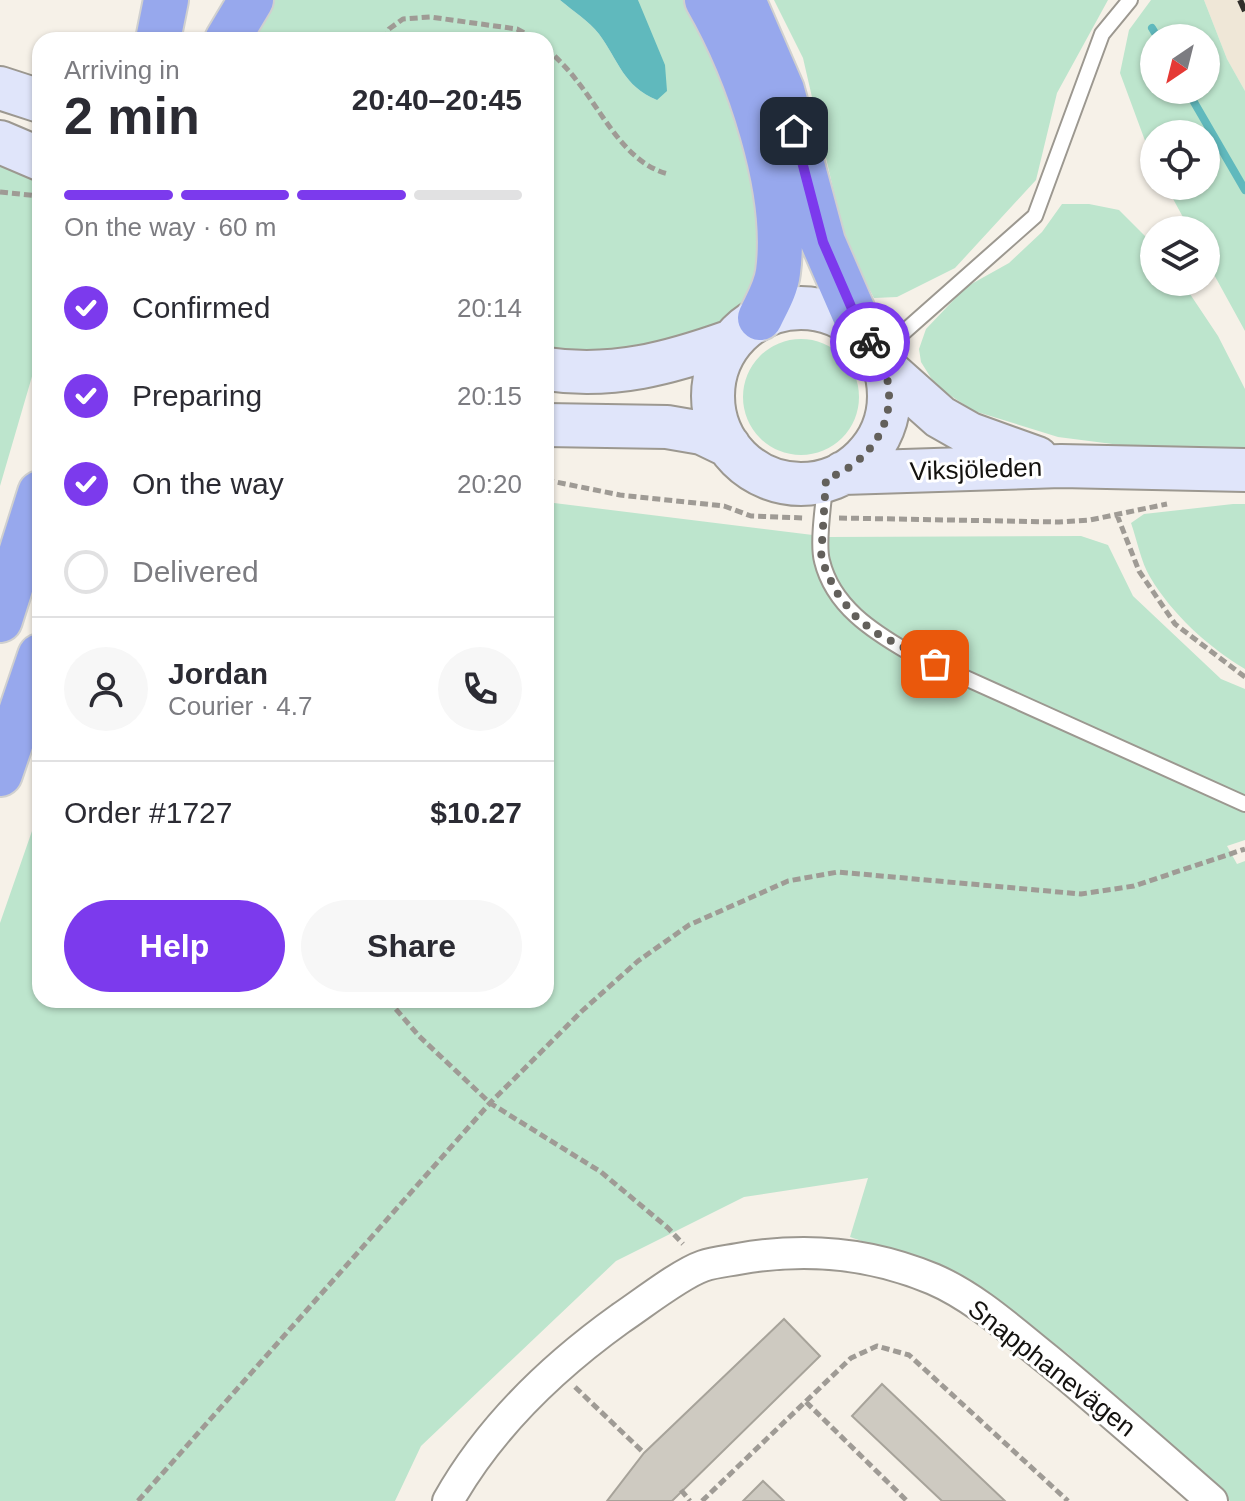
<!DOCTYPE html>
<html lang="en">
<head>
<meta charset="utf-8">
<style>
	:root { --surface:#fff; --page:#f7f7f7; --text:#2b2b33; --muted:#7c7c81; --line:#e1e1e2; --accent:#7c3aed }
	body { margin:0; font-family:Arial,sans-serif; background:var(--page); color:var(--text); height:100vh; display:flex; flex-direction:column; font-size:30px; white-space:nowrap }
	* { box-sizing:border-box; margin:0 }
	p { font-size:26px; color:var(--muted) }
	.icon { flex:none; width:44px; height:44px; fill:none; stroke:currentColor; stroke-width:2; stroke-linecap:round; stroke-linejoin:round }
	.map { position:relative; flex:1; overflow:hidden }
	.panel { position:absolute; left:32px; top:32px; width:522px; height:976px; display:flex; flex-direction:column; background:var(--surface); border-radius:24px; box-shadow:0 2px 6px #0004 }
	.panel>* { flex:none }
	.needle { width:52px; rotate:215deg }
	.controls { position:absolute; left:1140px; top:24px; display:grid; gap:16px }
	.controls a { display:grid; place-items:center; width:80px; height:80px; border-radius:50%; background:var(--surface); box-shadow:0 2px 6px #0004; font-size:40px }
	.pin { position:absolute; display:grid; place-items:center; width:68px; height:68px; color:#fff; margin:-34px; border-radius:16px; box-shadow:0 4px 12px #0006 }
	.courier { position:absolute; display:grid; place-items:center; width:80px; height:80px; margin:-40px; border:6px solid #7c3aed; border-radius:50%; background:#fff; color:#222; box-shadow:0 2px 10px #0007 }
	.head em { font-style:normal; font-weight:800 }
	.head div { display:flex; flex-direction:column-reverse }
	.head { display:flex; align-items:center; justify-content:space-between; height:136px; padding:0 32px }
	h1 { font-size:52px; font-weight:800; line-height:60px }
	.bar { display:grid; grid-template-columns:repeat(4,1fr); gap:12px 8px; align-content:center; height:96px; padding:0 32px }
	.bar i { height:10px; border-radius:6px; background:var(--line) }
	.bar .current { background:var(--accent) }
	.bar p { grid-column:span 4 }
	.line { display:flex; align-items:center; gap:20px; padding:0 32px; border-top:2px solid var(--line) }
	.line div { flex:1 }
	.round { display:grid; place-items:center; flex:none; width:84px; height:84px; border-radius:42px; background:var(--page) }
	ol { padding:0 32px; list-style:none }
	li { display:flex; align-items:center; gap:24px; height:88px }
	li p { margin-inline-start:auto }
	li .icon { padding:8px; border-radius:50%; background:var(--accent); color:#fff; stroke-width:4 }
	li:last-child { color:var(--muted) }
	li i { width:44px; height:44px; border:4px solid var(--line); border-radius:50% }
	.action { display:flex; gap:16px; margin-top:auto; padding:16px 32px }
	.action a { flex:1; height:92px; border-radius:48px; background:var(--accent); color:#fff; font-size:32px; font-weight:800; line-height:92px; text-align:center }
	.action a+a { background:var(--page); color:var(--text) }
	.map>svg:first-child { display:block }
	.built { fill:#efe7d7 }
	.green { fill:#bde5cd; fill-rule:evenodd }
	.water { fill:#60b9bd }
	.lines { fill:none; stroke-linecap:round; stroke-linejoin:round }
	.stream { stroke:#60b9bd; stroke-width:8 }
	.building { fill:#cecac1; stroke:#a7a39a; stroke-width:2 }
	.lane-casing { stroke:#9c9890; stroke-width:18 }
	.street-casing { stroke:#9c9890; stroke-width:34 }
	.secondary-casing { stroke:#9c9890; stroke-width:46 }
	.highway-casing { stroke:#d0d0cf; stroke-width:48 }
	.path { stroke:#9f9b95; stroke-width:5; stroke-dasharray:8 4; stroke-linecap:butt }
	.lane { stroke:#fff; stroke-width:14 }
	.street { stroke:#fff; stroke-width:30 }
	.secondary { stroke:#e0e5fa; stroke-width:42 }
	.highway { stroke:#97a8ed; stroke-width:44 }
	.rail { stroke:#312f2b; stroke-width:6; stroke-dasharray:16 8; stroke-linecap:butt }
	.done { stroke:#63605b; stroke-width:8; stroke-dasharray:0 14.4 }
	.route { stroke:#7c3aed; stroke-width:10 }
	.labels { text-anchor:middle; dominant-baseline:central; stroke-width:6; stroke-linejoin:round; paint-order:stroke }
	.street-label { font-size:26px; fill:#14120f; stroke:#fff }
</style>
</head>
<body>
<div class="map">
<svg width="1245" height="1501" viewBox="0 0 1245 1501">
	<rect width="100%" height="100%" fill="#f6f1e8"/>
	<path class="built" d="M 1204,0 L 1245,0 L 1245,91 L 1227,59 Z"/>
	<path class="green" d="M 267,0 L 560,0 C 573,11 589,21 599,34 C 619,61 623,86 657,100 L 638,0 L 690,0 L 723,56 L 764,231 L 759,271 L 750,297 L 734,316 L 712,332 L 632,350 L 546,353 L 546,40 L 247,40 Z
		M 774,0 L 1108,0 L 1057,93 L 1036,180 L 955,268 L 897,297 L 874,298 L 846,245 L 803,58 Z
		M 1151,0 L 1204,0 L 1227,59 L 1245,91 L 1245,331 L 1206,260 L 1206,230 L 1190,230 L 1166,186 L 1206,186 L 1206,134 L 1154,134 L 1154,165 L 1120,73 L 1129,30 ZM 1154,38 L 1206,38 L 1206,90 L 1154,90 Z
		M 0,158 L 40,180 L 40,349 L 0,486 Z
		M 1062,204 L 1089,204 L 1119,210 L 1154,245 L 1154,282 L 1182,282 L 1218,336 L 1245,389 L 1245,449 L 1159,450 L 1058,437 L 974,411 L 945,392 L 931,378 L 921,362 L 919,349 L 926,329 L 966,287 L 1009,263 L 1042,232 Z
		M743 397a58 58 0 1 1 116 0a58 58 0 1 1-116 0Z
		M 546,502 L 829,537 L 1081,536 L 1108,545 L 1133,596 L 1221,679 L 1245,689 L 1245,840 L 1227,846 L 1237,864 L 1245,861 L 1245,1501 L 1230,1501 L 1068,1354 L 958,1274 L 850,1237 L 868,1178 L 744,1197 L 616,1261 L 421,1446 L 395,1501 L 0,1501 L 0,923 L 40,808 L 40,1000 L 546,1000 Z
		M 1233,504 L 1245,504 L 1245,669 C 1208,647 1172,614 1150,577 C 1141,562 1137,540 1131,523 L 1144,514 Z"/>
	<path class="water" d="M 560,0 L 638,0 L 665,65 L 667,91 L 657,100 C 623,86 619,61 599,34 C 589,21 573,11 560,0 Z"/>
	<g class="lines">
		<path class="stream" d="M 1152,28 L 1158,38
			M 1187,90 L 1245,190"/>
	</g>
	<path class="building" d="M 784,1319 L 820,1356 L 672,1501 L 607,1501 L 644,1453 Z
		M 882,1384 L 1005,1501 L 942,1501 L 852,1416 Z
		M 763,1481 L 784,1501 L 743,1501 Z"/>
	<g class="lines">
		<defs>
			<path id="lane" d="M 879,354 L 1035,216 L 1102,34 L 1130,0
				M 826,479 C 824,499 817,543 822,561 C 833,606 872,631 910,653 L 1245,804"/>
			<path id="street" d="M 448,1501 C 489,1428 554,1366 621,1318 C 642,1304 680,1274 703,1266 C 714,1262 727,1261 738,1259 C 804,1247 871,1253 933,1279 C 975,1297 1012,1331 1047,1359 C 1103,1405 1157,1453 1212,1501"/>
			<path id="secondary" d="M 0,88 L 40,101
				M 0,142 L 40,159
				M713 396a88 88 0 1 1 176 0a88 88 0 1 1-176 0Z
				M 885,368 L 940,417 L 970,434 L 1037,458
				M 546,369 C 613,379 670,363 732,341
				M 546,425 L 667,427 L 702,433 L 729,446
				M 843,473 L 1061,466 L 1245,470"/>
			<path id="highway" d="M 707,0 C 748,71 789,190 778,272 C 776,289 767,303 760,318
				M 743,0 L 782,90 L 823,242 L 863,334
				M 158,40 L 166,0
				M 227,40 L 251,0
				M 0,620 L 40,493
				M 0,774 L 40,656"/>
		</defs>
		<use href="#lane" class="lane-casing"/>
		<use href="#street" class="street-casing"/>
		<use href="#secondary" class="secondary-casing"/>
		<use href="#highway" class="highway-casing"/>
		<path class="path" d="M 384,40 L 389,29 L 403,19 L 430,17 L 517,29 L 537,40
			M 546,48 C 557,58 568,69 577,81 C 603,113 625,163 668,174
			M 0,192 L 40,196
			M 546,480 L 620,495 L 724,506 L 751,516 L 805,518
			M 1117,515 L 1139,571 L 1175,624 L 1245,677
			M 839,518 L 1059,522 L 1090,520 L 1167,504
			M 388,1000 L 419,1036 L 490,1103 L 601,1172 L 668,1228 L 683,1244
			M 575,1387 L 644,1453
			M 806,1402 L 907,1501
			M 681,1490 L 690,1501
			M 138,1501 L 490,1103 L 582,1011 L 638,961 L 689,925 L 788,881 L 838,872 L 1081,894 L 1134,886 L 1245,849
			M 702,1501 L 851,1358 L 877,1346 L 909,1355 L 1068,1501"/>
		<use href="#lane" class="lane"/>
		<use href="#street" class="street"/>
		<use href="#secondary" class="secondary"/>
		<use href="#highway" class="highway"/>
		<path class="rail" d="M 1240,0 L 1245,11"/>
	</g>
	<g class="lines">
		<path class="done" d="M 870,342 C 909,395 885,457 826,479 L 821,559 L 835,590 L 853,614 L 874,632 L 935,664"/>
		<path class="route" d="M 794,131 L 823,242 L 863,334 L 870,342"/>
	</g>
	<g class="labels">
		<g class="street-label">
			<text transform="translate(976 469) rotate(-2)">Viksjöleden</text>
			<text transform="translate(1052 1368) rotate(38)">Snapphanevägen</text>
		</g>
	</g>
</svg>
<div class="controls">
<a><svg class="needle" viewBox="-14 -14 28 28"><path d="M0-13l5 13h-10z" fill="#e53935"/><path d="M0 13l5-13h-10z" fill="#7c7c81"/></svg></a>
<a><svg class="icon" aria-label="locate" viewBox="0 0 24 24"><circle cx="12" cy="12" r="6"/><path d="M12 2v4M12 18v4M2 12h4M18 12h4"/></svg></a>
<a><svg class="icon" aria-label="layers" viewBox="0 0 24 24"><path d="M12 4l9 5-9 5-9-5zM3 14l9 5 9-5"/></svg></a>
</div>
<div class="pin" style="left:935px;top:664px;background:#ea580c"><svg class="icon" aria-label="bag" viewBox="0 0 24 24"><path d="M5 8h14l-1 12H6zM9 8a3 3 0 0 1 6 0"/></svg></div>
<div class="pin" style="left:794px;top:131px;background:#1f2937"><svg class="icon" aria-label="home" viewBox="0 0 24 24"><path d="M3 11l9-7 9 7M6 9v11h12V9"/></svg></div>
<div class="courier" style="left:870px;top:342px"><svg class="icon" aria-label="bike" viewBox="0 0 24 24"><circle cx="6" cy="16" r="4"/><circle cx="18" cy="16" r="4"/><path d="M6 16l4-8h5l3 8M10 8l3 8H6M13 5h3"/></svg></div>
<section class="panel">
<div class="head"><div><h1>2 min</h1><p>Arriving in</p></div><em>20:40–20:45</em></div>
<div class="bar"><i class="current"></i><i class="current"></i><i class="current"></i><i></i><p>On the way · 60 m</p></div>
<ol>
<li><svg class="icon" aria-label="check" viewBox="0 0 24 24"><path d="M5 12l5 5 9-10"/></svg>Confirmed<p>20:14</p></li>
<li><svg class="icon" aria-label="check" viewBox="0 0 24 24"><path d="M5 12l5 5 9-10"/></svg>Preparing<p>20:15</p></li>
<li><svg class="icon" aria-label="check" viewBox="0 0 24 24"><path d="M5 12l5 5 9-10"/></svg>On the way<p>20:20</p></li>
<li><i></i>Delivered</li>
</ol>
<div class="line" style="height:144px"><a class="round"><svg class="icon" aria-label="person" viewBox="0 0 24 24"><circle cx="12" cy="8" r="4"/><path d="M4 21q1-7 8-7t8 7"/></svg></a><div><b>Jordan</b><p>Courier · 4.7</p></div><a class="round"><svg class="icon" aria-label="phone" viewBox="0 0 24 24"><path d="M5 4h4l2 5-3 2q2 4 5 5l2-3 5 2v4C11 20 4 13 5 4z"/></svg></a></div>
<div class="line" style="height:104px"><div>Order #1727</div><b>$10.27</b></div>
<div class="action"><a>Help</a><a>Share</a></div>
</section>
</div>
</body>
</html>
